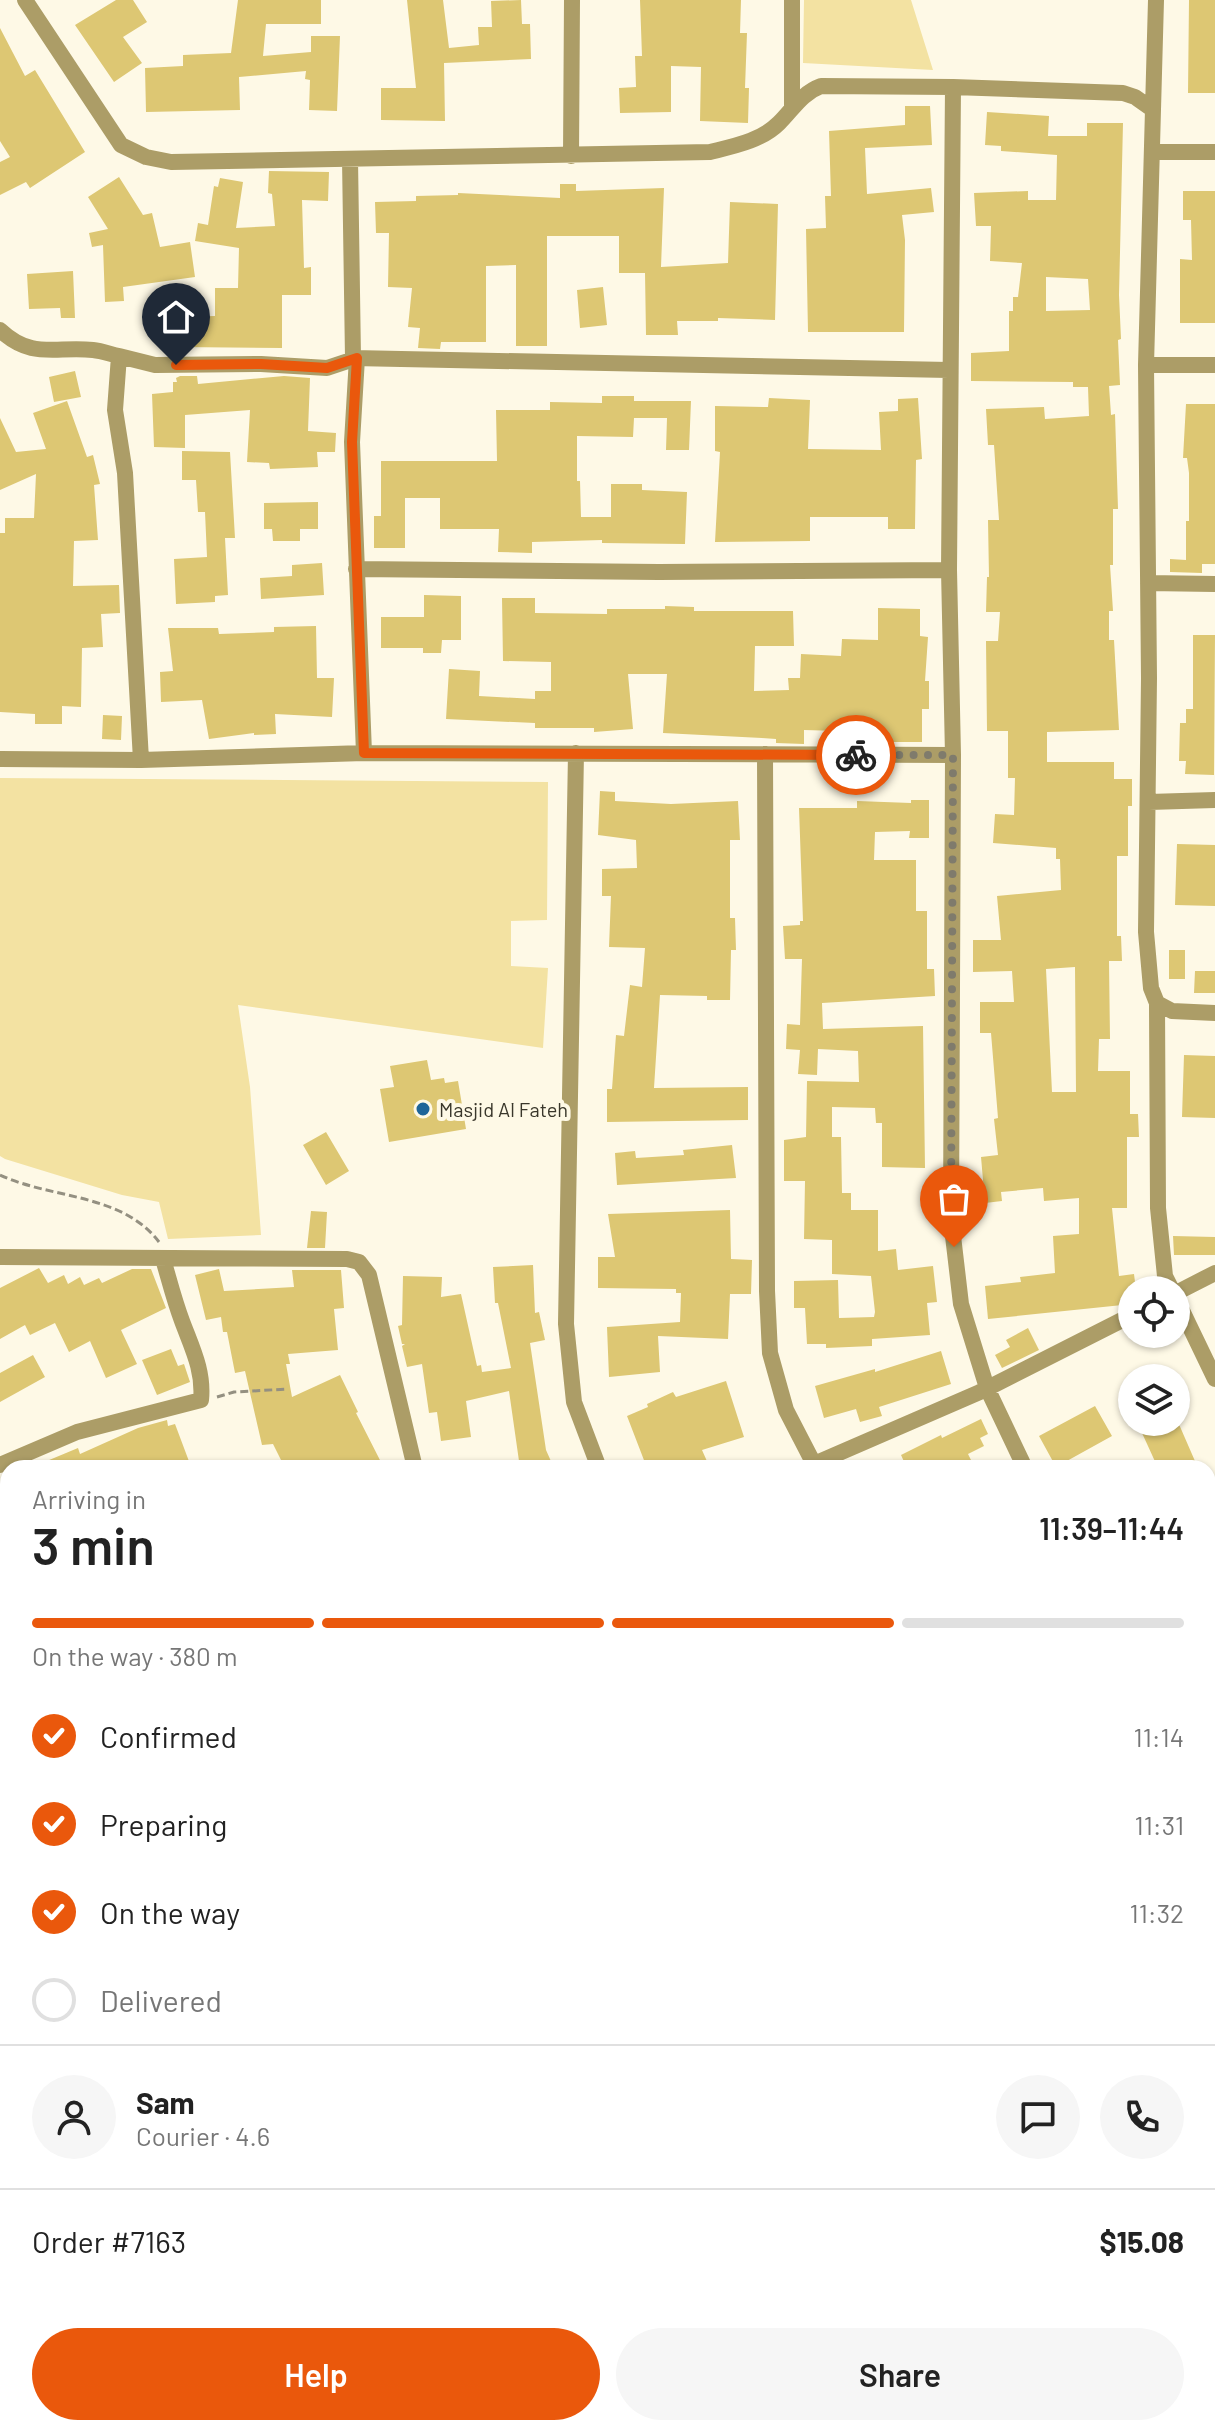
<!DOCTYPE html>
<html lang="en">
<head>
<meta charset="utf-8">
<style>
	:root { --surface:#fff; --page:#f6f6f6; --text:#222; --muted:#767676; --line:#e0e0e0; --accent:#ea580c }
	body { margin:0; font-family:Barlow,sans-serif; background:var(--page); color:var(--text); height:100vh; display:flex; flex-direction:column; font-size:30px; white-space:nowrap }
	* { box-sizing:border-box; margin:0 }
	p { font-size:26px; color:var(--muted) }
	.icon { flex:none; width:44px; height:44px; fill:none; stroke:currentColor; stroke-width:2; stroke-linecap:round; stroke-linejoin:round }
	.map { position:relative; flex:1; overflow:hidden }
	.details { position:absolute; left:0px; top:1460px; width:1216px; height:976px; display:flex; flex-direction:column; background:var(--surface); border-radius:24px 24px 0 0; box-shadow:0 2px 6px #0004 }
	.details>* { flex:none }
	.tools { position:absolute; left:1118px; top:1276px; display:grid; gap:16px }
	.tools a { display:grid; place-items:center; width:72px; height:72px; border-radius:50%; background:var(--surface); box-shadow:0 2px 6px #0004; font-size:40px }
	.pin { position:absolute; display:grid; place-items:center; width:68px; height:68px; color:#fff; margin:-82px -34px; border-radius:50% 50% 50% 0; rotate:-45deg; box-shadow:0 0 8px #0007 }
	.pin .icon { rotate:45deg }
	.courier { position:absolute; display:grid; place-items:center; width:80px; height:80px; margin:-40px; border:6px solid #ea580c; border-radius:50%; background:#fff; color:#222; box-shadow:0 2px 10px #0007 }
	.summary em { font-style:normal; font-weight:600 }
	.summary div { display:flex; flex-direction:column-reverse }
	.summary { display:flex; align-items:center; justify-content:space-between; height:136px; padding:0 32px }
	h1 { font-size:52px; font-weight:600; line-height:60px }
	.bar { display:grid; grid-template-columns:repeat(4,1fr); gap:12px 8px; align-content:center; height:96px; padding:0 32px }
	.bar i { height:10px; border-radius:6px; background:var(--line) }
	.bar .selected { background:var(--accent) }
	.bar p { grid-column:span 4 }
	.line { display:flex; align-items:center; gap:20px; padding:0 32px; border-top:2px solid var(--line) }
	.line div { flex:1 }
	.round { display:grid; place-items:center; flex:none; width:84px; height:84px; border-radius:42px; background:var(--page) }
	ol { padding:0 32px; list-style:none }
	li { display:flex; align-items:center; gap:24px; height:88px }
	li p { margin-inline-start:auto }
	li .icon { padding:8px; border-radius:50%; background:var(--accent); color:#fff; stroke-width:4 }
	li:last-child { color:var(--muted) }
	li i { width:44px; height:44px; border:4px solid var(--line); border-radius:50% }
	.action { display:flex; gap:16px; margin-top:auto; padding:16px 32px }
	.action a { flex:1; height:92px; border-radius:48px; background:var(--accent); color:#fff; font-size:32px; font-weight:600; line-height:92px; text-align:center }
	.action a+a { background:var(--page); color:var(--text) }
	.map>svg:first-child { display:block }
	.green { fill:#f3e2a2 }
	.building { fill:#ddc773; fill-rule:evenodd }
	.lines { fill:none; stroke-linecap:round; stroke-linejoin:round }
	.path { stroke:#949081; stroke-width:3; stroke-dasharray:8 4; stroke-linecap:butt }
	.street { stroke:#ac9d67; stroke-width:16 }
	.done { stroke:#7f7b6c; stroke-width:8; stroke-dasharray:0 14.4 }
	.route { stroke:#ea580c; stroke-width:10 }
	.poi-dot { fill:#1e6599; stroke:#fef9e6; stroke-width:3 }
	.labels { text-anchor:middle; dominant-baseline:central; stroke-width:8; stroke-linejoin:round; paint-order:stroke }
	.poi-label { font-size:20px; fill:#3a372b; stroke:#fef9e6; text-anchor:start }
</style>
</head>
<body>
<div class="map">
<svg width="1215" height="2436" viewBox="0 0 1215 2436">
	<rect width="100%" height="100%" fill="#fef9e6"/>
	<path class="green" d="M 804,0 L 911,0 L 933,70 L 803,63 Z
		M 0,778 L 548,782 L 547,920 L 511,921 L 511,966 L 548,968 L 543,1048 L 238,1005 L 250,1087 L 261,1235 L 168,1239 L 159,1202 L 122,1195 L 5,1159 L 0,1156 Z"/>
	<path class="building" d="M 116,0 L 133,0 L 147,22 L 123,37 L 142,63 L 114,82 L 75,25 Z
		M 238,0 L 321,0 L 321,24 L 266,24 L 263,56 L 311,52 L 311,36 L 340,36 L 337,111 L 309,110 L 310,80 L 305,79 L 306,71 L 239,77 L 240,110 L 146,112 L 145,68 L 183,66 L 183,55 L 231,53 Z
		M 407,0 L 443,0 L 449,48 L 479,45 L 478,27 L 492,27 L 491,1 L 521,0 L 522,24 L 530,24 L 531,59 L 444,63 L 445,121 L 381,120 L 381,88 L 416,88 Z
		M 640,0 L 741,0 L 740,33 L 747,33 L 745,88 L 749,88 L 748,123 L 700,121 L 701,67 L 671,66 L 671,112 L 620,113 L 619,88 L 636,87 L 635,56 L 642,56 Z
		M 1189,0 L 1215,0 L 1215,93 L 1188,93 Z
		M 0,28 L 25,76 L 35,70 L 85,152 L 30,188 L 26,182 L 0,195 L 0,162 L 10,157 L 0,141 Z
		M 905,106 L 930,106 L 932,145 L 865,148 L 867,194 L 931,188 L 934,212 L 902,215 L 905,240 L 904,332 L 808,332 L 806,229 L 826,228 L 825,196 L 831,196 L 829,131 L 905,125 Z
		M 987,112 L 1049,116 L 1048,136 L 1087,136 L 1087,123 L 1123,123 L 1119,295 L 1121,339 L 1118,340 L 1120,385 L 1109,386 L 1111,415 L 1115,414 L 1118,509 L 1113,509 L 1113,565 L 1110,565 L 1113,611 L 1109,611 L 1109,640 L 1114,640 L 1119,730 L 1047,732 L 1047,762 L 1114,762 L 1114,779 L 1132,779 L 1132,806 L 1128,806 L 1128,856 L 1117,856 L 1117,936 L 1121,936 L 1122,961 L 1109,961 L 1110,1039 L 1099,1039 L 1098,1071 L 1130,1071 L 1130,1114 L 1138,1114 L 1139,1137 L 1127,1137 L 1127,1208 L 1112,1208 L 1119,1276 L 1134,1274 L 1136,1290 L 1132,1290 L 1132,1304 L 988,1319 L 985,1286 L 1021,1282 L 1020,1277 L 1055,1273 L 1053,1236 L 1079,1234 L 1079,1198 L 1044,1201 L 1043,1188 L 1001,1192 L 1002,1201 L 985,1203 L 981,1157 L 998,1155 L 994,1119 L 998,1118 L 991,1033 L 980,1033 L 980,1002 L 1014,1002 L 1012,971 L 973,972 L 973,940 L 1001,940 L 997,896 L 1061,890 L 1060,859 L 1056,859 L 1056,848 L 993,843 L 995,814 L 1014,815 L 1015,778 L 1008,778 L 1008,731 L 987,731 L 986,641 L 998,641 L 1000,612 L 986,612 L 987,577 L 989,577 L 988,520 L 999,520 L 994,445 L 988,445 L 986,409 L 1044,407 L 1045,419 L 1089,416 L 1088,387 L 1073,387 L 1073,382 L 971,381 L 971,353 L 1009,351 L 1009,311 L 1013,311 L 1013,297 L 1018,297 L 1022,263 L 990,261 L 991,226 L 976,226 L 974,193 L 1028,191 L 1028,200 L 1056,200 L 1057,155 L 1001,151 L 1001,146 L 985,145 ZM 1046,277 L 1088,279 L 1090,310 L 1046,311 ZM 1075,967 L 1076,1092 L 1052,1092 L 1046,969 Z
		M 269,171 L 329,172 L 328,201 L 302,200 L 304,268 L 311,267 L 311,295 L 282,295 L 282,348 L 179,347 L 178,317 L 215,316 L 215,288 L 238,288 L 239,248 L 195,241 L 198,223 L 208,225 L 214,186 L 218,187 L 220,178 L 243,182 L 236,228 L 275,226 L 272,194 L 268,193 Z
		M 119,177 L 143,215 L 152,213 L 160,247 L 190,242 L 195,277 L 123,287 L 124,301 L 105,302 L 103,245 L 92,247 L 89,233 L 108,229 L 88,197 Z
		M 560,184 L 576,184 L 576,191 L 664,188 L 661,267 L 728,263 L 730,202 L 778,204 L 775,320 L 718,318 L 718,321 L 677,321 L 678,335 L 646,335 L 645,273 L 619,273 L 619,236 L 547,236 L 547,346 L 516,346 L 516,265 L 486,266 L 486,342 L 441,342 L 440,349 L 418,348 L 420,328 L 408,327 L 412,288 L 388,287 L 389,233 L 376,233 L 375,202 L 416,201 L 416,196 L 458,195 L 458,193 L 560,198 Z
		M 1183,191 L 1215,191 L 1215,323 L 1180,323 L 1180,259 L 1192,260 L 1191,220 L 1183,220 Z
		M 73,271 L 75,318 L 61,318 L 60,308 L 29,309 L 27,274 Z
		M 603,287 L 607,325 L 580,328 L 577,290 Z
		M 75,371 L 81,397 L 54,402 L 49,377 Z
		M 180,376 L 197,376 L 198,384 L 284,376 L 310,378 L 308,431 L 336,433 L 335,452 L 317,452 L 318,467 L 270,469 L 269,463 L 247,462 L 250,410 L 185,415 L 185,448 L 154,447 L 152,394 L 173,392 L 173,382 L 177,382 L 176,378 Z
		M 602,396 L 634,396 L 634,401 L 691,401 L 689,450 L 666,450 L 667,418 L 634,418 L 633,437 L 577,436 L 577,481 L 580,481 L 581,517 L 611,517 L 611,484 L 642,484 L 642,490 L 687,492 L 685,544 L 602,543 L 602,540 L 532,542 L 532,553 L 498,552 L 499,529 L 440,529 L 440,498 L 405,498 L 405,548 L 374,548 L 374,516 L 381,516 L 381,461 L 497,461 L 496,410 L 550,410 L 550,402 L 602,403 Z
		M 769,398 L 810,400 L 808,449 L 881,450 L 879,412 L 898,411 L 898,399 L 918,398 L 922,459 L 916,460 L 915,529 L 888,529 L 888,517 L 810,517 L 810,541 L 715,542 L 720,452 L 715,451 L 715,406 L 768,407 Z
		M 67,401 L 87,457 L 93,455 L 100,484 L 94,485 L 98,540 L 74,541 L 73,586 L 119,585 L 120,613 L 101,614 L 103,647 L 82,648 L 81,707 L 62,706 L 62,724 L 35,724 L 35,714 L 0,712 L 0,533 L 5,533 L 5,518 L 34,518 L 36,474 L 0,490 L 0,418 L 16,452 L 46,449 L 33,413 Z
		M 1186,404 L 1215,404 L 1215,564 L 1202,564 L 1202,573 L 1170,572 L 1170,559 L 1186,560 L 1186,521 L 1189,521 L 1189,473 L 1187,458 L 1183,458 Z
		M 182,451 L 230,452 L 235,538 L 225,538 L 228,595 L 215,596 L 215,602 L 176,604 L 174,559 L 207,557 L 205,512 L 198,512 L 196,480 L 182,480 Z
		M 318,502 L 318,529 L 300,529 L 300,541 L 273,541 L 272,529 L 264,529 L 264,503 Z
		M 322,563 L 324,595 L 261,599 L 260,578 L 292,576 L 292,565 Z
		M 424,595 L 461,596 L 461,640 L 442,640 L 441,653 L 423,653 L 423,648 L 381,648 L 381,617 L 424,617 Z
		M 502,598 L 535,598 L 535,613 L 607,614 L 607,609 L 665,609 L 665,606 L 694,607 L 694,611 L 793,611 L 794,646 L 755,646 L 754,691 L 789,690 L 788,678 L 800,678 L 801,654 L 841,656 L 842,639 L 878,640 L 878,608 L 920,609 L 920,636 L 928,637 L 925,681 L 929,681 L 929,709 L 922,709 L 922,742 L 874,742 L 874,732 L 804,730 L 804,744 L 776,743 L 776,739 L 762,738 L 663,733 L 667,674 L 628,674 L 633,729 L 594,732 L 594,728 L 535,728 L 535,723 L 446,719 L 449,669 L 480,671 L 479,696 L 535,699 L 535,691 L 551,691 L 551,662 L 503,661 Z
		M 316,626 L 317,678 L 334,678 L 332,717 L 275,714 L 276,734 L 254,735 L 254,733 L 209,739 L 202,700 L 161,702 L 160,672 L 173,671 L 168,628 L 218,628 L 219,634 L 274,632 L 274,627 Z
		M 1193,635 L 1215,635 L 1214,775 L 1185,774 L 1186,761 L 1179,761 L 1180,723 L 1186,723 L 1186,709 L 1193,709 Z
		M 103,715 L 122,716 L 121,740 L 102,739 Z
		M 600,791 L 615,792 L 615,801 L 671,804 L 738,801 L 740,840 L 730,840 L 730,918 L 735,918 L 736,950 L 731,950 L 730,1000 L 707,1000 L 707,996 L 660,995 L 654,1088 L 748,1087 L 748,1120 L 607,1122 L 607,1089 L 612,1089 L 616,1035 L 624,1036 L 630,985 L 642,987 L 645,948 L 609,947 L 611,896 L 602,896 L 602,869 L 637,868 L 636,840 L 598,835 Z
		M 911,800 L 929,800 L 929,838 L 909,838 L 910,831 L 875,832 L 874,860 L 916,860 L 916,911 L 927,911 L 927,969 L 934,969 L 935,996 L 822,1003 L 823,1029 L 923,1026 L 925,1168 L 882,1167 L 882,1123 L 876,1123 L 875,1108 L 832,1107 L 832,1137 L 841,1137 L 842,1193 L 851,1193 L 851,1210 L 878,1210 L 878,1251 L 896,1249 L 898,1270 L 933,1266 L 937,1302 L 927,1303 L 930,1335 L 872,1339 L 872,1346 L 826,1348 L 826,1344 L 807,1344 L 805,1308 L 794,1308 L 794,1281 L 838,1280 L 839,1318 L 874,1317 L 875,1312 L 871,1276 L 832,1274 L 832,1240 L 804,1239 L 805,1181 L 784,1181 L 784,1140 L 806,1137 L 807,1081 L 859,1082 L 858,1051 L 818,1049 L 817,1075 L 798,1074 L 800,1050 L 786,1049 L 787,1024 L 800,1025 L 802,959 L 785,959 L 783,926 L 800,925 L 800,921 L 803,921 L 799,808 L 857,808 L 857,801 L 911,803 Z
		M 1177,844 L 1215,845 L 1215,906 L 1175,905 Z
		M 1169,950 L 1185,950 L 1185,979 L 1169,979 Z
		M 1195,971 L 1215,971 L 1215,993 L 1194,993 Z
		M 1184,1055 L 1215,1056 L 1215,1118 L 1182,1117 Z
		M 427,1060 L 431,1080 L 444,1078 L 445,1083 L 458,1081 L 466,1129 L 389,1142 L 380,1089 L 394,1087 L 390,1066 Z
		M 326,1132 L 349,1171 L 326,1185 L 303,1145 Z
		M 732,1145 L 736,1178 L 617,1185 L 615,1153 L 635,1151 L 636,1158 L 684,1155 L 683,1150 Z
		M 730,1210 L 731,1259 L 752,1260 L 751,1294 L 730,1294 L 728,1339 L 658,1336 L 660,1372 L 609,1377 L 607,1327 L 680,1322 L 681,1293 L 676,1293 L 676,1289 L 598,1288 L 598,1257 L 615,1257 L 608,1214 Z
		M 311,1211 L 327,1212 L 325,1248 L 307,1248 Z
		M 1173,1236 L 1215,1237 L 1215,1255 L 1174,1255 Z
		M 533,1265 L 535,1313 L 539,1312 L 545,1340 L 530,1343 L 546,1450 L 554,1468 L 520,1468 L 509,1391 L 466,1401 L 471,1437 L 441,1441 L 437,1412 L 429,1413 L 422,1364 L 407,1367 L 402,1346 L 405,1344 L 402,1344 L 398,1326 L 402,1325 L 403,1276 L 442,1277 L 441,1297 L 461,1294 L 477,1366 L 481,1365 L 482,1372 L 511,1368 L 498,1303 L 495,1303 L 493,1267 Z
		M 39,1268 L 48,1283 L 64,1275 L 68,1284 L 80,1277 L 84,1285 L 99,1278 L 102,1283 L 132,1269 L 151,1269 L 166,1308 L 121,1330 L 137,1364 L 106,1378 L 90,1341 L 69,1352 L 55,1323 L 30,1335 L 25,1325 L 0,1339 L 0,1288 Z
		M 219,1269 L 224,1291 L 294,1287 L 292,1270 L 341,1270 L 344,1308 L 334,1309 L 338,1350 L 288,1354 L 290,1364 L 286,1364 L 292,1397 L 340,1375 L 358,1412 L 356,1413 L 384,1468 L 285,1468 L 273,1444 L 262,1445 L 245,1371 L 235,1373 L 227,1332 L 223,1332 L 221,1317 L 206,1320 L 195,1275 Z
		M 1028,1328 L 1039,1350 L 1002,1368 L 995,1355 L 1010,1347 L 1006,1340 Z
		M 171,1349 L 178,1366 L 184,1364 L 190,1382 L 157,1395 L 142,1360 Z
		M 941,1351 L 951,1384 L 879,1407 L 882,1416 L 860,1422 L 856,1409 L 824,1418 L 815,1386 L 875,1369 L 875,1372 Z
		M 33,1355 L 45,1377 L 0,1402 L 0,1373 Z
		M 726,1381 L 744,1437 L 702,1450 L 710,1468 L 647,1468 L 627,1416 L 648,1407 L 647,1404 L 673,1392 L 676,1397 Z
		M 1095,1406 L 1112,1436 L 1056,1467 L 1039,1436 Z
		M 981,1419 L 988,1434 L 980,1438 L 984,1446 L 968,1454 L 975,1468 L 907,1468 L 901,1455 L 941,1435 L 942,1438 Z
		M 167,1420 L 168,1426 L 175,1424 L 190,1464 L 179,1468 L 118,1468 L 115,1463 L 104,1468 L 30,1468 L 78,1448 L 80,1454 L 138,1428 Z
		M 1137,1422 L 1178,1422 L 1198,1468 L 1158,1468 Z"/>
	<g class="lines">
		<path class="path" d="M 0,1175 C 51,1199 122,1193 159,1242
			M 217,1397 L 234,1392 L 288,1389"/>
		<path class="street" d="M 25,0 L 121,145 L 146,157 L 171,162 L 710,152 C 734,146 761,141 779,123 C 793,109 802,93 821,86 L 953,87 L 1123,93 L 1135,97 L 1152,109
			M 1156,0 L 1146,365 L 1149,678 L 1146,932 L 1151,988 L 1157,1003 L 1172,1011 L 1215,1013
			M 953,87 L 949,570 L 953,755 L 951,1219 L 961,1304 L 987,1388 L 1025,1468
			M 792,106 L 792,0
			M 1152,152 L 1215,152
			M 571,156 L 572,0
			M 350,159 L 353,358 L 357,358 L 352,442 L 364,753
			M 0,330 C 32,360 55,346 93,350 C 102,351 110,354 119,356 L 115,410 L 125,473 L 141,760 L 364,753 L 953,755
			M 119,356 L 155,365 L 261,364 L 327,368 L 357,358
			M 353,358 L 949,370
			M 1146,365 L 1215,365
			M 356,569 L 659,572 L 949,570
			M 1148,583 L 1215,584
			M 576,753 L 566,1324 L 574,1402 L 599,1468
			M 765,754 L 767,1291 L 770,1353 L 786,1410 L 816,1468
			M 0,759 L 141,760
			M 1149,802 L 1215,800
			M 1157,1003 L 1158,1208 L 1165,1276 L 1172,1290
			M 0,1257 L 347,1259 L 359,1262 L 369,1275 L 415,1468
			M 1176,1293 L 1215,1273
			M 1176,1298 L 1215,1379
			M 0,1465 L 77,1432 L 201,1400 C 204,1371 192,1348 182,1321 C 174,1300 169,1279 163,1259
			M 807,1467 L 980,1392 L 1132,1315
			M 0,1665 L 8,1660
			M 0,1703 L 8,1721
			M 0,1819 L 8,1815
			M 1208,1825 L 1215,1837
			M 0,2035 L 8,2037
			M 1208,2074 L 1215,2077
			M 0,2131 L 8,2128
			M 0,2345 L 8,2342
			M 1208,2373 L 1215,2375
			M 235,2428 L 239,2436
			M 643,2428 L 647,2436
			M 324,2436 L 349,2428"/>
	</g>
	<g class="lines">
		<path class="done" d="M 856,755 L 953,755 L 951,1219 L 954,1247"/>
		<path class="route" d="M 176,365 L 261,364 L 327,368 L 357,358 L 352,442 L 364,753 L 856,755"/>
	</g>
	<circle class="poi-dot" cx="423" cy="1109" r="8"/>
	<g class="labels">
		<g class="poi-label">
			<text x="439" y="1109">Masjid Al Fateh</text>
		</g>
	</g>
</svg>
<div class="tools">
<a><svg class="icon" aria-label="locate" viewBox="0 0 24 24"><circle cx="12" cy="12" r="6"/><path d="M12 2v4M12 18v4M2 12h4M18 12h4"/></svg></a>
<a><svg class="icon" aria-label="layers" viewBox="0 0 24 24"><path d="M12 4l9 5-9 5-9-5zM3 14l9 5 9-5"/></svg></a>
</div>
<div class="pin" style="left:954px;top:1247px;background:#ea580c"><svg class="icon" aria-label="bag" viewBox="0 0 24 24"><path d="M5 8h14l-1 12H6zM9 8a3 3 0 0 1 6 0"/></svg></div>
<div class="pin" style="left:176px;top:365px;background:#1f2937"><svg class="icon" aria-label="home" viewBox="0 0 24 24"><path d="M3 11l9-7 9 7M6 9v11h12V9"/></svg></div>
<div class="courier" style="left:856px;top:755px"><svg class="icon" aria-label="bike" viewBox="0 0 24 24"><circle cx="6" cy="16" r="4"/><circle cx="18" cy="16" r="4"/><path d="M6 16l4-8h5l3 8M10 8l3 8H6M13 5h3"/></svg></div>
<section class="details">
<div class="summary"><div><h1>3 min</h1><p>Arriving in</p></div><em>11:39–11:44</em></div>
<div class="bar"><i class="selected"></i><i class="selected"></i><i class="selected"></i><i></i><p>On the way · 380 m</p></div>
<ol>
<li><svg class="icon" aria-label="check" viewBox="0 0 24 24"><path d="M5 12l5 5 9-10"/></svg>Confirmed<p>11:14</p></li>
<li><svg class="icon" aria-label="check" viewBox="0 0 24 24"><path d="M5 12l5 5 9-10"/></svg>Preparing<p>11:31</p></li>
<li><svg class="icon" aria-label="check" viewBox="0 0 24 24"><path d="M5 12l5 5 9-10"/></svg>On the way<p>11:32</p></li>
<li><i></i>Delivered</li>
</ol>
<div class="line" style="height:144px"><a class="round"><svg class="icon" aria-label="person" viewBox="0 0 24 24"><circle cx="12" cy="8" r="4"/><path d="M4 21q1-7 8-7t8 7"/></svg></a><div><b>Sam</b><p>Courier · 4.6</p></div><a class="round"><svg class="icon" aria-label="chat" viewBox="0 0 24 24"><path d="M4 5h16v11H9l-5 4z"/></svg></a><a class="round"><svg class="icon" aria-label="phone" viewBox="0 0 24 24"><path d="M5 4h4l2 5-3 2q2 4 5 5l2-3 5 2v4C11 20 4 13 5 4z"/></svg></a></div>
<div class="line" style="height:104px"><div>Order #7163</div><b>$15.08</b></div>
<div class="action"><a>Help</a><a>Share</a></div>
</section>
</div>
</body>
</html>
